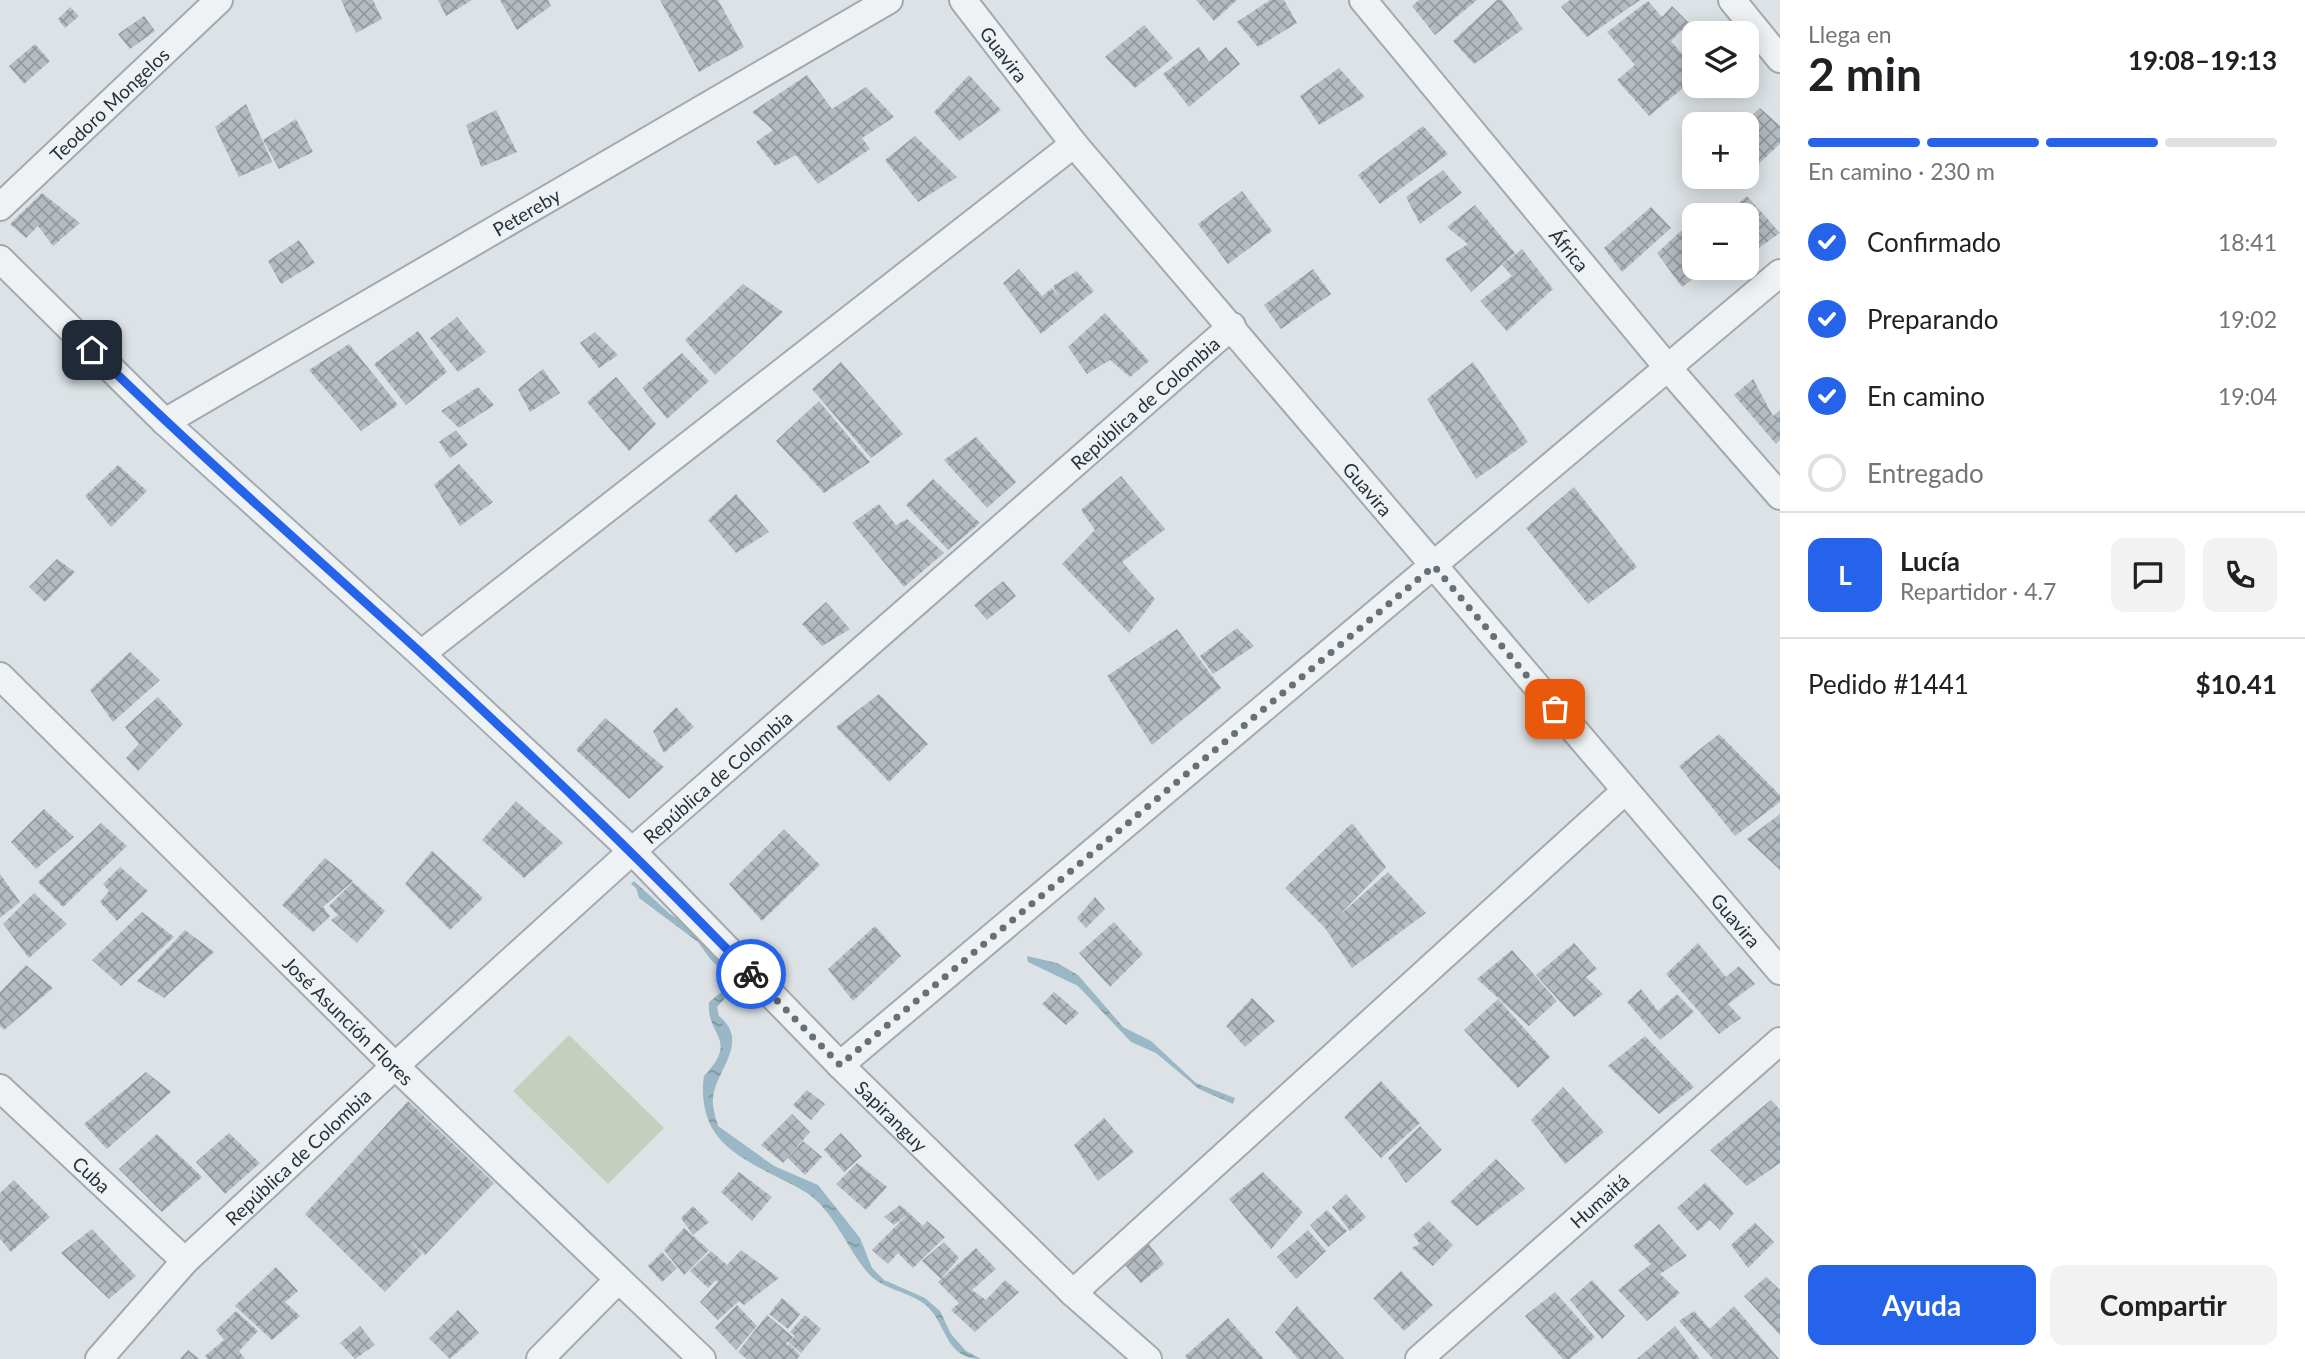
<!DOCTYPE html>
<html lang="es">
<head>
<meta charset="utf-8">
<style>
	:root { --surface:#fff; --page:#f2f2f2; --text:#202124; --muted:#757577; --line:#e0e0e0; --accent:#2563eb }
	body { margin:0; font-family:Lato,sans-serif; background:var(--page); color:var(--text); height:100vh; display:flex; flex-direction:column; font-size:26px; white-space:nowrap }
	* { box-sizing:border-box; margin:0 }
	p { font-size:23px; color:var(--muted) }
	.icon { flex:none; width:38px; height:38px; fill:none; stroke:currentColor; stroke-width:2; stroke-linecap:round; stroke-linejoin:round }
	.map { position:relative; flex:1; overflow:hidden }
	.sheet { display:flex; flex-direction:column; background:var(--surface); width:525px }
	.sheet>* { flex:none }
	.tools { position:absolute; left:1682px; top:21px; display:grid; gap:14px }
	.tools a { display:grid; place-items:center; width:77px; height:77px; border-radius:14px; background:var(--surface); box-shadow:0 4px 18px #0003; font-size:35px }
	.pin { position:absolute; display:grid; place-items:center; width:60px; height:60px; color:#fff; margin:-30px; border-radius:14px; box-shadow:0 4px 10px #0006 }
	.courier { position:absolute; display:grid; place-items:center; width:70px; height:70px; margin:-35px; border:5px solid #2563eb; border-radius:50%; background:#fff; color:#222; box-shadow:0 2px 9px #0007 }
	.head em { font-style:normal; font-weight:700 }
	.head div { display:flex; flex-direction:column-reverse }
	.head { display:flex; align-items:center; justify-content:space-between; height:119px; padding:0 28px }
	h1 { font-size:46px; font-weight:700; line-height:52px }
	.bar { display:grid; grid-template-columns:repeat(4,1fr); gap:10px 7px; align-content:center; height:84px; padding:0 28px }
	.bar i { height:9px; border-radius:5px; background:var(--line) }
	.bar .current { background:var(--accent) }
	.bar p { grid-column:span 4 }
	.line { display:flex; align-items:center; gap:18px; padding:0 28px; border-top:2px solid var(--line) }
	.line div { flex:1 }
	.round { display:grid; place-items:center; flex:none; width:74px; height:74px; border-radius:14px; background:var(--page) }
	ol { padding:0 28px; list-style:none }
	li { display:flex; align-items:center; gap:21px; height:77px }
	li p { margin-inline-start:auto }
	li .icon { padding:7px; border-radius:50%; background:var(--accent); color:#fff; stroke-width:4 }
	li:last-child { color:var(--muted) }
	li i { width:38px; height:38px; border:4px solid var(--line); border-radius:50% }
	.action { display:flex; gap:14px; margin-top:auto; padding:14px 28px }
	.action a { flex:1; height:80px; border-radius:14px; background:var(--accent); color:#fff; font-size:28px; font-weight:700; line-height:80px; text-align:center }
	.action a+a { background:var(--page); color:var(--text) }
	main { display:flex; flex:1; min-height:0 }
	.map>svg:first-child { display:block }
	.park { fill:#c6cfbe }
	.water { fill:url(#water-ripples) }
	.building { fill:url(#building-cross-hatch) }
	.lines { fill:none; stroke-linecap:round; stroke-linejoin:round }
	.minor-casing { stroke:#a2aaaf; stroke-width:30 }
	.minor { stroke:#eff2f4; stroke-width:26 }
	.done { stroke:#667076; stroke-width:7; stroke-dasharray:0 12.6 }
	.route { stroke:#2563eb; stroke-width:9 }
	.labels { text-anchor:middle; dominant-baseline:central; stroke-width:7; stroke-linejoin:round; paint-order:stroke }
	.street-label { font-size:19px; fill:#27323b; stroke:#ebf0f3 }
</style>
</head>
<body>
<main>
<div class="map">
<svg width="1780" height="1359" viewBox="0 0 1780 1359">
	<defs>
		<pattern id="water-ripples" width="26" height="14" patternUnits="userSpaceOnUse" patternTransform="scale(1.75)"><rect width="26" height="14" fill="#99b7c4"/><path d="M2 4q2-2 4 0t4 0M15 11q2-2 4 0t4 0" fill="none" stroke="#7d95a0"/></pattern>
		<pattern id="building-cross-hatch" width="8" height="8" patternUnits="userSpaceOnUse" patternTransform="scale(1.75)"><rect width="8" height="8" fill="#b4bcc2"/><path d="M0 0l8 8M0 8l8-8" fill="none" stroke="#92999f"/></pattern>
	</defs>
	<rect width="100%" height="100%" fill="#dce2e5"/>
	<path class="park" d="M 569,1035 L 664,1128 L 608,1184 L 513,1091 Z"/>
	<path class="water" d="M 634,881 L 670,914 L 687,925 L 732,969 L 732,991 L 717,1007 L 719,1016 C 751,1042 715,1071 713,1098 C 712,1108 716,1118 718,1126 L 774,1166 L 818,1185 L 860,1238 L 872,1268 L 884,1280 L 925,1298 L 940,1311 L 951,1334 L 966,1351 L 981,1359 C 946,1359 947,1326 928,1307 C 911,1291 884,1291 868,1273 C 847,1249 834,1211 807,1193 C 777,1174 730,1160 712,1128 C 704,1113 701,1093 704,1076 C 740,1038 706,1037 709,1002 L 728,987 L 726,974 L 711,960 L 698,942 L 639,898 L 636,888 L 631,884 Z
		M 1027,956 L 1057,963 L 1078,975 L 1123,1027 L 1151,1041 L 1196,1083 L 1235,1098 L 1233,1104 L 1199,1089 L 1156,1053 L 1131,1042 L 1078,986 L 1028,962 Z"/>
	<path class="building" d="M 341,0 L 373,0 L 382,19 L 356,33 Z
		M 438,0 L 472,0 L 446,16 Z
		M 500,0 L 548,0 L 551,6 L 517,30 Z
		M 660,0 L 718,0 L 744,47 L 699,72 Z
		M 1196,0 L 1237,0 L 1214,21 Z
		M 1270,0 L 1284,0 L 1297,23 L 1258,47 L 1237,22 Z
		M 1419,0 L 1477,0 L 1435,35 L 1412,6 Z
		M 1497,0 L 1502,0 L 1523,29 L 1474,64 L 1453,41 Z
		M 1570,0 L 1640,0 L 1587,37 L 1561,7 Z
		M 1648,1 L 1662,17 L 1672,6 L 1689,23 L 1671,41 L 1694,68 L 1694,79 L 1649,116 L 1617,80 L 1635,65 L 1607,32 Z
		M 70,7 L 79,16 L 65,28 L 58,19 Z
		M 144,16 L 155,31 L 130,49 L 118,34 Z
		M 1144,25 L 1173,58 L 1135,88 L 1105,57 Z
		M 1694,40 L 1694,58 L 1684,48 Z
		M 35,44 L 50,61 L 24,84 L 9,66 Z
		M 1199,47 L 1209,62 L 1226,47 L 1240,64 L 1189,107 L 1163,74 Z
		M 1339,68 L 1365,97 L 1319,125 L 1300,96 Z
		M 807,75 L 832,109 L 866,87 L 894,117 L 862,138 L 870,149 L 818,184 L 796,155 L 775,166 L 756,142 L 773,130 L 752,112 Z
		M 969,75 L 1001,110 L 959,141 L 934,112 Z
		M 246,104 L 272,162 L 239,177 L 215,127 Z
		M 1760,108 L 1780,126 L 1780,144 L 1754,168 L 1746,161 L 1746,124 L 1742,124 Z
		M 496,110 L 517,152 L 481,167 L 466,125 Z
		M 296,119 L 313,152 L 279,169 L 263,140 Z
		M 1423,126 L 1448,154 L 1380,204 L 1358,175 Z
		M 915,136 L 957,177 L 918,202 L 885,160 Z
		M 1443,170 L 1462,193 L 1420,224 L 1406,197 Z
		M 1242,191 L 1272,231 L 1228,264 L 1198,224 Z
		M 42,193 L 80,223 L 53,246 L 38,226 L 26,238 L 10,224 Z
		M 1747,196 L 1780,233 L 1746,257 L 1746,215 L 1725,215 Z
		M 1475,205 L 1515,253 L 1471,292 L 1445,259 L 1468,244 L 1447,227 Z
		M 1651,207 L 1671,228 L 1622,272 L 1604,248 Z
		M 1694,219 L 1694,268 L 1708,268 L 1682,287 L 1657,253 Z
		M 299,240 L 315,263 L 281,284 L 268,261 Z
		M 1522,249 L 1553,289 L 1507,331 L 1480,301 L 1512,276 L 1502,265 Z
		M 1019,269 L 1042,296 L 1052,288 L 1059,297 L 1053,286 L 1077,271 L 1094,291 L 1041,334 L 1003,283 Z
		M 1313,269 L 1331,294 L 1281,329 L 1264,305 Z
		M 743,284 L 783,312 L 715,375 L 685,340 Z
		M 1105,313 L 1149,361 L 1130,377 L 1110,360 L 1087,374 L 1068,347 Z
		M 457,317 L 486,352 L 458,372 L 430,338 Z
		M 418,331 L 447,372 L 406,405 L 374,364 Z
		M 595,332 L 618,355 L 599,368 L 580,343 Z
		M 349,344 L 398,405 L 361,431 L 309,370 Z
		M 682,353 L 709,381 L 667,419 L 642,388 Z
		M 841,362 L 903,434 L 871,458 L 812,389 Z
		M 1473,362 L 1528,442 L 1476,479 L 1427,399 Z
		M 543,369 L 560,393 L 530,412 L 518,389 Z
		M 616,377 L 656,424 L 629,451 L 587,402 Z
		M 1753,379 L 1773,416 L 1780,410 L 1780,440 L 1776,444 L 1734,395 Z
		M 478,387 L 494,405 L 459,428 L 441,411 Z
		M 819,401 L 870,462 L 824,493 L 776,441 Z
		M 456,430 L 468,445 L 450,458 L 439,442 Z
		M 976,437 L 1016,482 L 987,508 L 944,460 Z
		M 459,464 L 493,502 L 460,526 L 434,485 Z
		M 118,465 L 147,491 L 111,527 L 85,496 Z
		M 1121,476 L 1165,529 L 1122,562 L 1155,599 L 1129,633 L 1062,564 L 1095,530 L 1081,510 Z
		M 933,479 L 980,523 L 948,550 L 906,505 Z
		M 1574,487 L 1637,567 L 1588,604 L 1526,528 Z
		M 736,494 L 769,532 L 736,553 L 708,520 Z
		M 879,504 L 896,525 L 907,519 L 944,553 L 904,587 L 852,523 Z
		M 57,559 L 75,572 L 45,602 L 29,587 Z
		M 1003,581 L 1016,596 L 987,620 L 974,605 Z
		M 826,602 L 850,629 L 822,646 L 802,624 Z
		M 1237,628 L 1254,646 L 1213,674 L 1200,656 Z
		M 1177,629 L 1221,688 L 1152,745 L 1107,676 Z
		M 130,652 L 160,680 L 113,722 L 90,690 Z
		M 879,694 L 928,744 L 889,782 L 836,727 Z
		M 158,697 L 183,724 L 138,771 L 126,758 L 139,744 L 125,727 Z
		M 676,707 L 694,727 L 664,753 L 653,731 Z
		M 605,718 L 664,767 L 629,799 L 576,750 Z
		M 1719,734 L 1780,795 L 1780,802 L 1735,836 L 1679,766 Z
		M 516,801 L 563,843 L 524,878 L 482,840 Z
		M 44,809 L 74,837 L 36,869 L 11,842 Z
		M 1780,814 L 1780,870 L 1747,839 Z
		M 101,823 L 127,846 L 63,907 L 38,882 Z
		M 1352,823 L 1386,867 L 1334,920 L 1388,872 L 1426,913 L 1352,968 L 1325,928 L 1285,888 Z
		M 784,829 L 820,865 L 762,921 L 729,884 Z
		M 432,851 L 483,898 L 450,930 L 405,884 Z
		M 325,858 L 353,881 L 323,907 L 330,916 L 313,932 L 282,905 Z
		M 120,867 L 148,891 L 117,921 L 100,902 L 109,891 L 103,884 Z
		M 0,874 L 20,902 L 0,918 Z
		M 353,882 L 385,911 L 357,943 L 331,920 L 338,915 L 329,906 Z
		M 34,893 L 67,924 L 29,958 L 3,924 Z
		M 1095,897 L 1105,909 L 1086,928 L 1077,918 Z
		M 142,912 L 174,937 L 121,986 L 92,960 Z
		M 1114,922 L 1143,954 L 1110,987 L 1079,953 Z
		M 875,926 L 901,956 L 853,1001 L 828,969 Z
		M 185,930 L 214,952 L 164,998 L 137,981 Z
		M 1574,943 L 1597,969 L 1586,977 L 1603,994 L 1574,1017 L 1536,975 Z
		M 1698,943 L 1726,977 L 1739,966 L 1755,984 L 1728,1004 L 1741,1018 L 1719,1034 L 1666,974 Z
		M 1512,950 L 1557,1001 L 1529,1026 L 1477,979 Z
		M 26,965 L 53,988 L 4,1030 L 0,1026 L 0,992 Z
		M 1641,989 L 1658,1011 L 1677,994 L 1694,1012 L 1660,1040 L 1627,1002 Z
		M 1054,992 L 1079,1013 L 1066,1025 L 1042,1004 Z
		M 1252,998 L 1275,1021 L 1245,1047 L 1226,1026 Z
		M 1498,999 L 1550,1057 L 1518,1088 L 1464,1030 Z
		M 1645,1036 L 1694,1087 L 1659,1114 L 1608,1066 Z
		M 146,1072 L 171,1092 L 107,1149 L 84,1124 Z
		M 1381,1081 L 1420,1123 L 1381,1158 L 1344,1117 Z
		M 1563,1087 L 1604,1132 L 1565,1164 L 1531,1120 Z
		M 807,1090 L 825,1104 L 811,1120 L 793,1105 Z
		M 1771,1100 L 1780,1110 L 1780,1163 L 1747,1186 L 1710,1150 Z
		M 408,1101 L 494,1183 L 425,1255 L 408,1239 L 422,1254 L 385,1292 L 305,1214 Z
		M 792,1114 L 810,1132 L 783,1163 L 761,1145 Z
		M 1104,1118 L 1134,1152 L 1098,1181 L 1074,1145 Z
		M 1420,1126 L 1442,1150 L 1406,1183 L 1388,1158 Z
		M 229,1133 L 260,1163 L 225,1194 L 196,1162 Z
		M 841,1133 L 862,1156 L 844,1172 L 824,1150 Z
		M 157,1134 L 202,1177 L 162,1212 L 119,1169 Z
		M 803,1141 L 822,1157 L 805,1175 L 788,1158 Z
		M 1496,1159 L 1525,1189 L 1477,1226 L 1450,1202 Z
		M 857,1163 L 887,1187 L 866,1210 L 836,1184 Z
		M 739,1172 L 772,1197 L 752,1221 L 721,1192 Z
		M 1263,1172 L 1303,1212 L 1271,1249 L 1229,1199 Z
		M 14,1180 L 50,1217 L 11,1252 L 0,1239 L 0,1193 Z
		M 1705,1183 L 1734,1213 L 1720,1230 L 1710,1220 L 1698,1231 L 1677,1208 Z
		M 1346,1194 L 1366,1217 L 1350,1231 L 1332,1207 Z
		M 900,1205 L 909,1213 L 923,1226 L 927,1221 L 945,1237 L 913,1268 L 898,1253 L 888,1264 L 872,1250 L 909,1213 L 894,1225 L 884,1217 Z
		M 693,1206 L 709,1222 L 693,1235 L 681,1218 Z
		M 1327,1210 L 1347,1231 L 1328,1247 L 1310,1225 Z
		M 1429,1221 L 1453,1245 L 1433,1266 L 1412,1248 L 1420,1244 L 1413,1235 Z
		M 1755,1223 L 1774,1242 L 1748,1268 L 1731,1245 Z
		M 1659,1224 L 1687,1256 L 1660,1274 L 1680,1293 L 1647,1321 L 1618,1290 L 1651,1264 L 1633,1246 Z
		M 684,1228 L 709,1250 L 684,1275 L 664,1250 Z
		M 92,1229 L 136,1276 L 109,1299 L 61,1253 Z
		M 1308,1230 L 1326,1251 L 1296,1279 L 1277,1257 Z
		M 944,1242 L 959,1258 L 941,1279 L 922,1261 Z
		M 1148,1243 L 1164,1264 L 1141,1283 L 1125,1265 Z
		M 976,1248 L 996,1269 L 972,1290 L 986,1300 L 1005,1280 L 1019,1292 L 975,1332 L 951,1310 L 959,1303 L 938,1282 Z
		M 741,1250 L 779,1278 L 744,1305 L 739,1301 L 718,1320 L 700,1302 L 718,1282 L 716,1280 L 708,1288 L 690,1271 L 711,1251 L 727,1265 Z
		M 662,1252 L 677,1268 L 662,1282 L 648,1266 Z
		M 276,1267 L 298,1291 L 285,1302 L 300,1316 L 272,1340 L 235,1306 Z
		M 1401,1271 L 1433,1305 L 1404,1331 L 1373,1298 Z
		M 1766,1277 L 1780,1290 L 1780,1335 L 1744,1296 Z
		M 1592,1280 L 1625,1316 L 1602,1339 L 1570,1300 Z
		M 1555,1292 L 1595,1337 L 1570,1359 L 1563,1359 L 1525,1316 Z
		M 782,1298 L 800,1314 L 788,1329 L 769,1314 Z
		M 737,1305 L 757,1326 L 736,1350 L 715,1328 Z
		M 1297,1306 L 1344,1359 L 1298,1359 L 1275,1332 Z
		M 1734,1306 L 1779,1359 L 1713,1359 L 1679,1321 L 1694,1311 L 1710,1329 Z
		M 458,1310 L 479,1333 L 450,1359 L 429,1338 Z
		M 236,1311 L 258,1331 L 239,1351 L 245,1359 L 207,1359 L 205,1356 L 224,1340 L 216,1330 Z
		M 767,1315 L 793,1337 L 789,1343 L 786,1341 L 787,1346 L 789,1344 L 800,1355 L 797,1359 L 747,1359 L 738,1352 Z
		M 805,1315 L 821,1329 L 801,1353 L 789,1343 L 795,1336 L 790,1332 Z
		M 1228,1318 L 1264,1359 L 1187,1359 L 1185,1356 Z
		M 360,1326 L 375,1345 L 355,1359 L 340,1343 Z
		M 1675,1326 L 1700,1359 L 1637,1359 Z
		M 188,1350 L 199,1359 L 180,1359 Z"/>
	<g class="lines">
		<defs>
			<g id="minor">
				<path id="s1" d="M 963,0 L 1074,144 L 1780,971"/>
				<path id="s2" d="M 1363,0 L 1668,368 L 1780,496"/>
				<path d="M 1732,0 L 1780,59"/>
				<path id="s3" d="M 0,207 L 219,0"/>
				<path id="s4" d="M 0,259 L 165,422 L 421,654 L 632,851 L 840,1065 L 1073,1293 L 1148,1359"/>
				<path id="s5" d="M 165,422 L 889,0"/>
				<path d="M 421,654 L 1074,144"/>
				<path id="s6" d="M 0,676 L 395,1066 L 702,1359"/>
				<path d="M 840,1065 L 1780,273"/>
				<path id="s7" d="M 0,1088 L 185,1261"/>
				<path d="M 1073,1293 L 1625,791"/>
				<path id="s8" d="M 99,1359 L 185,1261 L 395,1066 L 632,851 L 1232,326"/>
				<path d="M 540,1359 L 618,1280"/>
				<path id="s9" d="M 1419,1359 L 1780,1041"/>
			</g>
		</defs>
		<use href="#minor" class="minor-casing"/>
		<use href="#minor" class="minor"/>
	</g>
	<g class="lines">
		<path class="done" d="M 751,974 L 840,1065 L 1434,566 L 1555,709"/>
		<path class="route" d="M 92,350 C 198,454 310,552 420,652 C 533,756 644,863 751,974"/>
	</g>
	<g class="labels">
		<g class="street-label">
			<text stroke="none"><textPath href="#s1" startOffset="68">Guavira</textPath></text>
			<text stroke="none"><textPath href="#s3" startOffset="150">Teodoro Mongelos</textPath></text>
			<text stroke="none"><textPath href="#s5" startOffset="418">Petereby</textPath></text>
			<text stroke="none"><textPath href="#s2" startOffset="324">África</textPath></text>
			<text stroke="none"><textPath href="#s8" startOffset="1418">República de Colombia</textPath></text>
			<text stroke="none"><textPath href="#s1" startOffset="635">Guavira</textPath></text>
			<text stroke="none"><textPath href="#s8" startOffset="850">República de Colombia</textPath></text>
			<text stroke="none"><textPath href="#s1" startOffset="1202">Guavira</textPath></text>
			<text stroke="none"><textPath href="#s6" startOffset="490">José Asunción Flores</textPath></text>
			<text stroke="none"><textPath href="#s4" startOffset="1237">Sapiranguy</textPath></text>
			<text stroke="none"><textPath href="#s8" startOffset="284">República de Colombia</textPath></text>
			<text stroke="none"><textPath href="#s7" startOffset="126">Cuba</textPath></text>
			<text stroke="none"><textPath href="#s9" startOffset="240">Humaitá</textPath></text>
		</g>
	</g>
</svg>
<div class="tools">
<a><svg class="icon" aria-label="layers" viewBox="0 0 24 24"><path d="M12 4l9 5-9 5-9-5zM3 14l9 5 9-5"/></svg></a>
<a>+</a>
<a>−</a>
</div>
<div class="pin" style="left:1555px;top:709px;background:#ea580c"><svg class="icon" aria-label="bag" viewBox="0 0 24 24"><path d="M5 8h14l-1 12H6zM9 8a3 3 0 0 1 6 0"/></svg></div>
<div class="pin" style="left:92px;top:350px;background:#1f2937"><svg class="icon" aria-label="home" viewBox="0 0 24 24"><path d="M3 11l9-7 9 7M6 9v11h12V9"/></svg></div>
<div class="courier" style="left:751px;top:974px"><svg class="icon" aria-label="bike" viewBox="0 0 24 24"><circle cx="6" cy="16" r="4"/><circle cx="18" cy="16" r="4"/><path d="M6 16l4-8h5l3 8M10 8l3 8H6M13 5h3"/></svg></div>
</div>
<section class="sheet">
<div class="head"><div><h1>2 min</h1><p>Llega en</p></div><em>19:08–19:13</em></div>
<div class="bar"><i class="current"></i><i class="current"></i><i class="current"></i><i></i><p>En camino · 230 m</p></div>
<ol>
<li><svg class="icon" aria-label="check" viewBox="0 0 24 24"><path d="M5 12l5 5 9-10"/></svg>Confirmado<p>18:41</p></li>
<li><svg class="icon" aria-label="check" viewBox="0 0 24 24"><path d="M5 12l5 5 9-10"/></svg>Preparando<p>19:02</p></li>
<li><svg class="icon" aria-label="check" viewBox="0 0 24 24"><path d="M5 12l5 5 9-10"/></svg>En camino<p>19:04</p></li>
<li><i></i>Entregado</li>
</ol>
<div class="line" style="height:126px"><b class="round" style="background:var(--accent);color:#fff">L</b><div><b>Lucía</b><p>Repartidor · 4.7</p></div><a class="round"><svg class="icon" aria-label="chat" viewBox="0 0 24 24"><path d="M4 5h16v11H9l-5 4z"/></svg></a><a class="round"><svg class="icon" aria-label="phone" viewBox="0 0 24 24"><path d="M5 4h4l2 5-3 2q2 4 5 5l2-3 5 2v4C11 20 4 13 5 4z"/></svg></a></div>
<div class="line" style="height:91px"><div>Pedido #1441</div><b>$10.41</b></div>
<div class="action"><a>Ayuda</a><a>Compartir</a></div>
</section>
</main>
</body>
</html>
